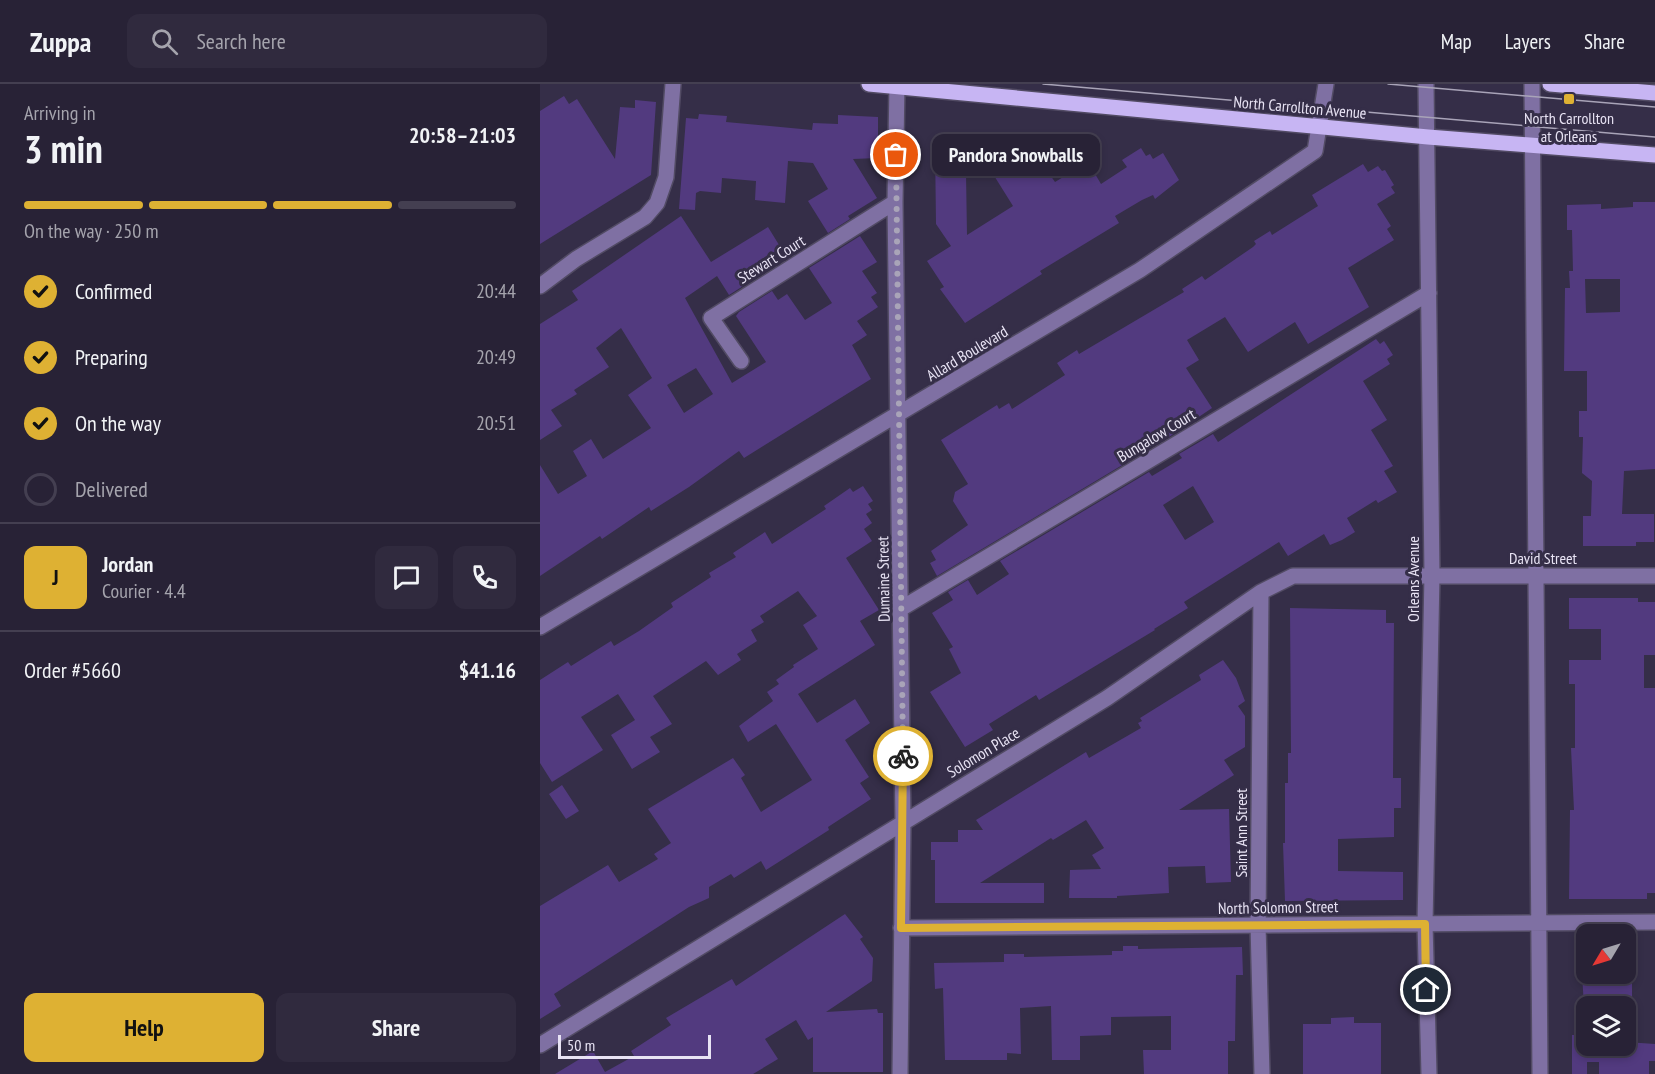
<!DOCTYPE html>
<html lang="en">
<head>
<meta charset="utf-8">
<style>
	:root { --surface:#282236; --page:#302a3e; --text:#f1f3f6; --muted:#a5a4ad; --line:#443f51; --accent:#deb133 }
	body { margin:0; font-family:"PT Sans Narrow",sans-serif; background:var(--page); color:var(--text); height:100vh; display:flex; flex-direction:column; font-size:22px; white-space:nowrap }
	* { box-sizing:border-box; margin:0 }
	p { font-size:20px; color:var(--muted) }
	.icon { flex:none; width:33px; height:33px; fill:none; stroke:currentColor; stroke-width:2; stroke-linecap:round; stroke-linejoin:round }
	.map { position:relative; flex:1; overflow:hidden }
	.drawer { display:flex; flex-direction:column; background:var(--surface); width:540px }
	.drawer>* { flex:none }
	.needle { width:39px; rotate:232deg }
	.tools { position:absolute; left:1036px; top:840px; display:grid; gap:12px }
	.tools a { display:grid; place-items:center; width:60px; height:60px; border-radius:12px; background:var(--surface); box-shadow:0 3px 9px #0003,0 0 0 2px var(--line); font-size:30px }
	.scale { position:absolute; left:18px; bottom:15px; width:153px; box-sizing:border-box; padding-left:6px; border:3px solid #e8e3f4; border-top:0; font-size:16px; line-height:21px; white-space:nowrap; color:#e8e3f4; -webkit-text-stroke:4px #352e48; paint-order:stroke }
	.pin { position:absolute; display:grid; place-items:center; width:51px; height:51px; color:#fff; margin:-26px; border:3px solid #fff; border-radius:50%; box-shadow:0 2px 6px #0007 }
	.courier { position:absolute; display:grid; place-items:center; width:60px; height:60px; margin:-30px; border:4px solid #deb133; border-radius:50%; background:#fff; color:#222; box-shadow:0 2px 8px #0007 }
	.bubble { position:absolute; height:42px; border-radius:12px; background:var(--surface); box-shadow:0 3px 9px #0003,0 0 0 2px var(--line); font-size:20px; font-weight:700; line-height:42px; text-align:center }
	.headline em { font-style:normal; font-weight:700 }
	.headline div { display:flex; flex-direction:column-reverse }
	.headline { display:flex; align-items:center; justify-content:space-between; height:102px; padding:0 24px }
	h1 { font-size:39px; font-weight:700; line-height:45px }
	.bar { display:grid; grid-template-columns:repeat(4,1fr); gap:9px 6px; align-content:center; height:72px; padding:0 24px }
	.bar i { height:8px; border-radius:4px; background:var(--line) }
	.bar .active { background:var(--accent) }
	.bar p { grid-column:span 4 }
	.line { display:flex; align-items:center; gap:15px; padding:0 24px; border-top:2px solid var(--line) }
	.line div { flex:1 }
	.round { display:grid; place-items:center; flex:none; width:63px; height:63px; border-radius:12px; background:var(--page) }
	ol { padding:0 24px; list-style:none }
	li { display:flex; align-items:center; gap:18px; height:66px }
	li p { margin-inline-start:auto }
	li .icon { padding:6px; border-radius:50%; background:var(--accent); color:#111; stroke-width:4 }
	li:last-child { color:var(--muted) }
	li i { width:33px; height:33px; border:3px solid var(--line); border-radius:50% }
	.primary-button { display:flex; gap:12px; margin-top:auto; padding:12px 24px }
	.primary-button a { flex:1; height:69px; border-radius:12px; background:var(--accent); color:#111; font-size:24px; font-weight:700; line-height:69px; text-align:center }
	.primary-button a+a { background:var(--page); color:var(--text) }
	header { display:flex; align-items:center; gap:36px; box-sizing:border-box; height:84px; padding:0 30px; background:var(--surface); border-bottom:2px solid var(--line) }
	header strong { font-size:28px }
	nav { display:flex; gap:33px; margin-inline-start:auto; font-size:21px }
	.search { width:420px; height:54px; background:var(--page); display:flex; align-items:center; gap:15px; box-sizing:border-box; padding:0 21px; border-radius:12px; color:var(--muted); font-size:22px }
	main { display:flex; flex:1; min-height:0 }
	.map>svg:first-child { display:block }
	.building { fill:#523a7f; fill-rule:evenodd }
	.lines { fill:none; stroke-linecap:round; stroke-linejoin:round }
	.minor-casing { stroke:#524b64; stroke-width:18 }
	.major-casing { stroke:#524b64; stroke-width:18 }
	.minor { stroke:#7f70a3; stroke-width:15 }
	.major { stroke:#c7b5f3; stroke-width:15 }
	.tram { stroke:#a9a4b8; stroke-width:1.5 }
	.done { stroke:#a9a4b8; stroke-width:6; stroke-dasharray:0 10.8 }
	.route { stroke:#deb133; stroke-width:8 }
	.poi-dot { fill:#deb133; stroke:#352e48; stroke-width:2 }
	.labels { text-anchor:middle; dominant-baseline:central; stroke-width:6; stroke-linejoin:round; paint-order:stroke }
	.street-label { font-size:16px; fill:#e8e3f4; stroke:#352e48 }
	.poi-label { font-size:16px; fill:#e8e3f4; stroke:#352e48 }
</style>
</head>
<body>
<header>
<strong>Zuppa</strong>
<div class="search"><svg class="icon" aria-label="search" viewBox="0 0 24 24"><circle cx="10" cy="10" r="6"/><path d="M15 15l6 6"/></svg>Search here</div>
<nav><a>Map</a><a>Layers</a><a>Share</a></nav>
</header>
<main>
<section class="drawer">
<div class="headline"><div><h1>3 min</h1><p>Arriving in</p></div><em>20:58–21:03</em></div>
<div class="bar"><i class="active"></i><i class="active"></i><i class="active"></i><i></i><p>On the way · 250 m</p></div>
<ol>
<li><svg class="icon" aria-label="check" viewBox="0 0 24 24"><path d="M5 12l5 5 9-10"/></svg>Confirmed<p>20:44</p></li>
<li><svg class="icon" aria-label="check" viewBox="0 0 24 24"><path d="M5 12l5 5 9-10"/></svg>Preparing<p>20:49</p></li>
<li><svg class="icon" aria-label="check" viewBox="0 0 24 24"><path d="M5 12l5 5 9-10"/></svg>On the way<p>20:51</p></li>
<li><i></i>Delivered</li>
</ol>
<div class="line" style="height:108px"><b class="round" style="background:var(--accent);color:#111">J</b><div><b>Jordan</b><p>Courier · 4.4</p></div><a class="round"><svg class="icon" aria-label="chat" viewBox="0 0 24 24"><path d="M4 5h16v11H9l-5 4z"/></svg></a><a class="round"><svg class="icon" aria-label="phone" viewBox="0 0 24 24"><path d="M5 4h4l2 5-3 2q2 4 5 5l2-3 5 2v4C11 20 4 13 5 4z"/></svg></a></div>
<div class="line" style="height:78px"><div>Order #5660</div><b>$41.16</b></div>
<div class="primary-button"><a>Help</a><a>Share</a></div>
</section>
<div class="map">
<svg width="1115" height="990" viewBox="0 0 1115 990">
	<rect width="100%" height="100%" fill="#352e48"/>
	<path class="building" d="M 24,12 L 29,20 L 37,15 L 75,75 L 80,23 L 95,24 L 95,16 L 116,18 L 111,91 L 0,160 L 0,27 Z
		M 159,30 L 187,32 L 186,38 L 272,46 L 273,39 L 298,40 L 298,31 L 338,33 L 338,74 L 313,75 L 337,114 L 308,132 L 310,135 L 288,149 L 268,117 L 288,105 L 273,79 L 248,77 L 245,119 L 215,116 L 216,97 L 182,94 L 181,109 L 160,107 L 156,109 L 155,126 L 139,125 L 146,34 L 158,35 Z
		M 452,50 L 495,53 L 494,68 L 515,98 L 548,78 L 561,100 L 587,83 L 582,76 L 601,64 L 606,72 L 610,70 L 613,75 L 623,69 L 639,96 L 615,115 L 613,111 L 602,116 L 575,132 L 579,139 L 500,187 L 502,190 L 425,239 L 400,205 L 404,203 L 387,177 L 411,162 L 396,140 L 395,61 L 435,60 L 435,55 L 452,56 ZM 426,89 L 453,90 L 473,122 L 427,151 Z
		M 823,80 L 828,88 L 838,82 L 842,87 L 845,86 L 854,101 L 851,103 L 855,109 L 837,120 L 851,142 L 847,145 L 854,156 L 808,184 L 829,223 L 768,260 L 755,238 L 708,268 L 685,233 L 647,256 L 659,276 L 646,284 L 672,324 L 629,353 L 625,347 L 596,365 L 599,371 L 397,492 L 390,479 L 396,476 L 391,467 L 428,441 L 413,417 L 415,408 L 428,400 L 401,356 L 457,321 L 459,325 L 469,319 L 472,325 L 525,291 L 517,279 L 537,266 L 539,270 L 644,208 L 642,205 L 662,192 L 665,196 L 713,163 L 716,160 L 714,157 L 730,147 L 732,151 L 778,122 L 772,111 Z
		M 1093,118 L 1115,118 L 1115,385 L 1084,387 L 1082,430 L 1114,430 L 1114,458 L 1096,458 L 1096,462 L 1043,462 L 1043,432 L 1051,432 L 1052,397 L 1042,389 L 1043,353 L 1039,353 L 1039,327 L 1047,327 L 1047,287 L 1024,287 L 1025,204 L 1030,204 L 1029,187 L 1033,187 L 1032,146 L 1027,146 L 1027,121 L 1061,120 L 1061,125 L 1093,123 ZM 1045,195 L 1080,195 L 1080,228 L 1046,229 Z
		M 141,132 L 171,178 L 228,143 L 244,169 L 219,185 L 222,190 L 189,211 L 177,192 L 145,214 L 192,299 L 226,278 L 196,232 L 199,228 L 232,207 L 238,216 L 247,210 L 265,236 L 292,219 L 269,184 L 320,152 L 337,178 L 322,187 L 337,209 L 331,213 L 338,223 L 317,237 L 327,251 L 312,261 L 331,295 L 204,374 L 199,367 L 149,403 L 111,427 L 109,423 L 62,455 L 60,452 L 0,492 L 0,381 L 18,410 L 47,392 L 33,367 L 51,355 L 63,375 L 111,344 L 88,311 L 112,294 L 81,244 L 56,264 L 69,283 L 34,306 L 37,310 L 11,326 L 22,342 L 0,356 L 0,240 L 38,216 L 32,207 ZM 156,284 L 173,310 L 144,329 L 127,301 Z
		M 836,255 L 840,260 L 844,257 L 853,271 L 847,275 L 850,280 L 823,297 L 847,336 L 831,346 L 853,382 L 844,387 L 857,408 L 838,419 L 836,416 L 807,434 L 815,448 L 802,456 L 790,461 L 784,450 L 748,472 L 739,458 L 644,518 L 648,524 L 614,545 L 615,546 L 499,616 L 496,611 L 449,640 L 453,646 L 425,663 L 390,608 L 421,589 L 409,565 L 413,563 L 392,529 L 413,516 L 408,508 L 428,496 L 437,511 L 469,490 L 460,477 L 609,388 L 612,392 L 642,374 L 639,370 L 673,350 L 678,358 ZM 653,402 L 674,438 L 645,456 L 623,421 Z
		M 323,402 L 333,417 L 328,420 L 332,426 L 326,430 L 332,439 L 324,445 L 332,457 L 306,474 L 339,526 L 320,537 L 335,561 L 258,610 L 277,639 L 315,615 L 330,639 L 305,656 L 329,693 L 320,699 L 331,715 L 288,743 L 289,746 L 226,786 L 221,777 L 194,794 L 191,790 L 169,803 L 169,814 L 149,823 L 14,910 L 21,922 L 0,935 L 0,822 L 68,781 L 79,798 L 118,775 L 114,770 L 131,759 L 108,725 L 193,674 L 205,691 L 201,694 L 221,728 L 272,696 L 236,640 L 208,658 L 199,642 L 233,617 L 227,608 L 239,600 L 236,596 L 254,583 L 253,581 L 278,565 L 263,541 L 277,532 L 258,507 L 220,532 L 224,538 L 211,546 L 217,557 L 197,570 L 201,576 L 178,591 L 166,577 L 113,612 L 132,640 L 110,653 L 120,668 L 92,685 L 71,651 L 95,636 L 78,610 L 41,633 L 63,666 L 12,698 L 0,679 L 0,596 L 28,578 L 31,582 L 71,557 L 74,562 L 99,547 L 133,523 L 131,519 L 171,493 L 169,489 L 196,473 L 193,469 L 225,448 L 232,460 L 286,425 L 284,422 L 310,404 L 313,408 Z
		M 1029,514 L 1098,514 L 1098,518 L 1115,518 L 1115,571 L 1104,571 L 1104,604 L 1115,604 L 1115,809 L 1107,809 L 1107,815 L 1029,815 L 1030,726 L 1034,726 L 1031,664 L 1035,664 L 1035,600 L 1029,600 L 1029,576 L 1061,576 L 1061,545 L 1029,545 Z
		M 750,524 L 846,526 L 846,539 L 854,539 L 853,694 L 861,694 L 861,724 L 854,724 L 854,753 L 798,755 L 798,787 L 863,788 L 863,816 L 745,817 L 743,759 L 745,759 L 745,699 L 748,699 L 748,669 L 751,669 Z
		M 683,576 L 696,594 L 705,617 L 698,622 L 705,632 L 705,663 L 684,676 L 694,691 L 639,726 L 689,725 L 691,798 L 666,799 L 665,782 L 628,783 L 629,809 L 577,812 L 577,814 L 529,814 L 530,786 L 561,785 L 552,771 L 564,764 L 546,736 L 513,756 L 511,754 L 440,799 L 504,799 L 504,819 L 395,819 L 395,776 L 391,776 L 391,758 L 418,758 L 418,746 L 443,746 L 436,736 L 546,668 L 549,674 L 601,644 L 598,639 L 602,637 L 600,634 L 661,596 L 659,591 Z
		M 22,701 L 39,727 L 26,735 L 9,710 Z
		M 305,830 L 323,853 L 320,855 L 333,874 L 332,897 L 286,928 L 337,925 L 338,929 L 343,929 L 343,988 L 273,988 L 273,953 L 268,956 L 256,936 L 225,955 L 238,975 L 213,990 L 15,990 L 53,967 L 65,988 L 94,972 L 91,967 L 131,941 L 126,934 L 192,895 L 196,902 Z
		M 583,862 L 598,862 L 598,865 L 702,863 L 703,891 L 696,891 L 695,957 L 688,957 L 688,990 L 604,990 L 603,966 L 631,966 L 631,932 L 571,933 L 571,951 L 540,952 L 540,976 L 512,976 L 511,922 L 480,924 L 481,970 L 467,969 L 467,976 L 405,976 L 403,904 L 395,905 L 394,879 L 464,878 L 464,870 L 484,870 L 484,873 L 572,871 L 572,867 L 583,867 Z
		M 1042,890 L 1092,890 L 1092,922 L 1044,922 Z
		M 814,933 L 814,939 L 841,939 L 841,990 L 763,990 L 763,940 L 791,940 L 791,934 Z
		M 1032,951 L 1047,951 L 1047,962 L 1086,962 L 1086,958 L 1115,960 L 1115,977 L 1109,977 L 1109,990 L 1059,990 L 1059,978 L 1047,978 L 1047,990 L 1032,990 Z"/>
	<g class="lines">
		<defs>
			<path id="minor" d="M 357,0 L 355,118 L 363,738 L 360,990
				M 886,0 L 892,491 L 885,840 L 889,990
				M 992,0 L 1000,990
				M 0,202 L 36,175 L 105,133 L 117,119 L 126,93 L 133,0
				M 201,277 L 171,234 L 355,118
				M 721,508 L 718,841 L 722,990
				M 362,524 L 889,209
				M 0,543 L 600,186 L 775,67 L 786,0
				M 361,844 L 1115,838
				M 0,961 L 567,614 L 721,508 L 753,492 L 1115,492"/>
			<path id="major" d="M 329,0 L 888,53 L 1115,71
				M 1010,0 L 1115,9"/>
		</defs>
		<use href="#minor" class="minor-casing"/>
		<use href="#major" class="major-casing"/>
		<use href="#minor" class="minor"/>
		<use href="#major" class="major"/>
		<path class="tram" d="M 503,0 L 1115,53
			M 848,0 L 1115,23"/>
	</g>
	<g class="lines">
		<path class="done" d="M 356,71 L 363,672"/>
		<path class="route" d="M 363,672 L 361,844 L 885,840 L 886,906"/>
	</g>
	<rect class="poi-dot" x="1023" y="9" width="12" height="12" rx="3"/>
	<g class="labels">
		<g class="street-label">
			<text transform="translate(760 23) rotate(5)">North Carrollton Avenue</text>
			<text transform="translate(231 175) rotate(-32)">Stewart Court</text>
			<text transform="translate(427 269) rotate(-31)">Allard Boulevard</text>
			<text transform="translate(616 351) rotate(-31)">Bungalow Court</text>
			<text x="1003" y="474">David Street</text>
			<text transform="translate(343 495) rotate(-91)">Dumaine Street</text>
			<text transform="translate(873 495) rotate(-90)">Orleans Avenue</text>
			<text transform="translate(443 668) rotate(-31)">Solomon Place</text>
			<text transform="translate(701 749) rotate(-90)">Saint Ann Street</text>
			<text transform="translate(738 823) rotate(-1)">North Solomon Street</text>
		</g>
		<g class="poi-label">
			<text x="1029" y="34">North Carrollton<tspan x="1029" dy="18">at Orleans</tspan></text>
		</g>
	</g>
</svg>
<div class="tools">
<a><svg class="needle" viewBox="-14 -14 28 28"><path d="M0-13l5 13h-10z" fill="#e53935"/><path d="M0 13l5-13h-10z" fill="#a5a4ad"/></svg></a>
<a><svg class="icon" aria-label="layers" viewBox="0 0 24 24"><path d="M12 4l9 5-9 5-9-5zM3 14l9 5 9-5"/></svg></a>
</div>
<div class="scale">50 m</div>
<div class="pin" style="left:356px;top:71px;background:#ea580c"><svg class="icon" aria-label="bag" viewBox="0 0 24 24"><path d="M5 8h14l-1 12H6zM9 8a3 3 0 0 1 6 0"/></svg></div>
<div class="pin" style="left:886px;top:906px;background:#1f2937"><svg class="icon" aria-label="home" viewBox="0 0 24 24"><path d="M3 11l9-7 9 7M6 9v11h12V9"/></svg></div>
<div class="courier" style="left:363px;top:672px"><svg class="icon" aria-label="bike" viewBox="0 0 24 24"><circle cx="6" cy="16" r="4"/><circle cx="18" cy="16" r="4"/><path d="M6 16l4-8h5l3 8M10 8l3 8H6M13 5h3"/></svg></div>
<div class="bubble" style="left:392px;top:50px;width:168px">Pandora Snowballs</div>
</div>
</main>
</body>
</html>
